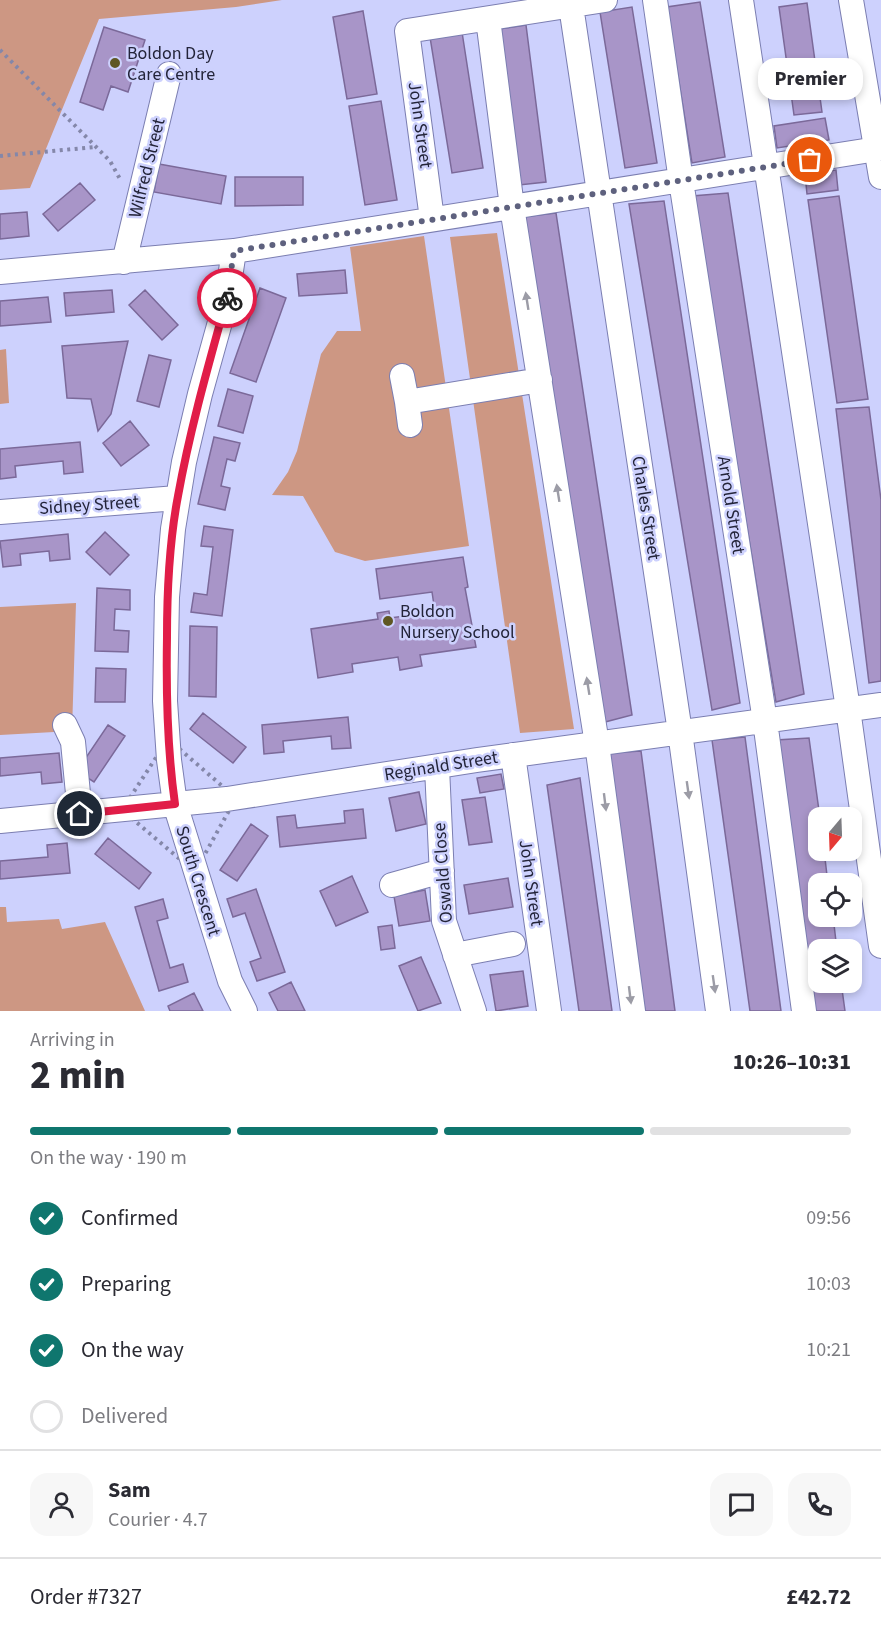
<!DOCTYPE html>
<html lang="en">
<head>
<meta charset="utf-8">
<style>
	:root { --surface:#fff; --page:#f7f7f7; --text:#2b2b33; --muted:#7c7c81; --line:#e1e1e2; --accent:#0f766e }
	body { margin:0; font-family:"Source Sans 3",sans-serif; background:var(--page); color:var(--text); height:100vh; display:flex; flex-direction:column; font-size:22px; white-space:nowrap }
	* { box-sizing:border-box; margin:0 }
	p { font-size:20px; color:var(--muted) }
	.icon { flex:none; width:33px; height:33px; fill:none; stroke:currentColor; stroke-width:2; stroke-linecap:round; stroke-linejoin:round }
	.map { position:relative; height:1011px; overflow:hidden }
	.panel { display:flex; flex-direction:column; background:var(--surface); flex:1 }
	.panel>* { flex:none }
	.needle { width:39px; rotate:199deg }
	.fabs { position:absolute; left:808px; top:807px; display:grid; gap:12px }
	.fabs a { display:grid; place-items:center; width:54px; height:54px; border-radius:12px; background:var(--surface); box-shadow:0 3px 9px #0003; font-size:30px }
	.pin { position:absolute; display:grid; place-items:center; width:51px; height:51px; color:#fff; margin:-26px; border:3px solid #fff; border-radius:50%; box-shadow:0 2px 6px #0007 }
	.courier { position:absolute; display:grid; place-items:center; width:60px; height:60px; margin:-30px; border:4px solid #e11d48; border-radius:50%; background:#fff; color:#222; box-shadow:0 2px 8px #0007 }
	.bubble { position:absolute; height:42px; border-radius:18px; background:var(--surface); box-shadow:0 3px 9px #0003; font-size:20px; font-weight:800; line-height:42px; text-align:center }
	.head em { font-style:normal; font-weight:800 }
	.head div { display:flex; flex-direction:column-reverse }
	.head { display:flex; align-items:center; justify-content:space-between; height:102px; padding:0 30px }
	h1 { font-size:39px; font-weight:800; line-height:45px }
	.bar { display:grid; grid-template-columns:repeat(4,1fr); gap:9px 6px; align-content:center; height:72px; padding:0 30px }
	.bar i { height:8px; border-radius:4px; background:var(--line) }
	.bar .selected { background:var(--accent) }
	.bar p { grid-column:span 4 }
	.line { display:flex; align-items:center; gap:15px; padding:0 30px; border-top:2px solid var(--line) }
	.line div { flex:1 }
	.round { display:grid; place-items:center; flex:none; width:63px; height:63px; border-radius:18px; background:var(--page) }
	ol { padding:0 30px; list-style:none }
	li { display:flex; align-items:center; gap:18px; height:66px }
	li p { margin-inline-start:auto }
	li .icon { padding:6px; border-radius:50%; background:var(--accent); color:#fff; stroke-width:4 }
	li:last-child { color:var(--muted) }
	li i { width:33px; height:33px; border:3px solid var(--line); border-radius:50% }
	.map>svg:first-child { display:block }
	.green { fill:#cd9783 }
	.building { fill:#a895c8; stroke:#7b6999; stroke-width:1.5 }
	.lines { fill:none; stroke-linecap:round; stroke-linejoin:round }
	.minor-casing { stroke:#7b7eb1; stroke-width:26 }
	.path { stroke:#8487a9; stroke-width:4; stroke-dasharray:3 4.5; stroke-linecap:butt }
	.minor { stroke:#fff; stroke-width:24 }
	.oneway { fill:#9c9ca6 }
	.done { stroke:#5e617e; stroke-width:6; stroke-dasharray:0 10.8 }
	.route { stroke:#e11d48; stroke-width:8 }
	.poi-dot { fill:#5f5723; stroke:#cdd1fd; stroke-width:2 }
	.labels { text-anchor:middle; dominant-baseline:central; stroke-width:5; stroke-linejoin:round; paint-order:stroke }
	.poi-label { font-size:18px; fill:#232439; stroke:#cdd1fd; text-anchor:start }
	.street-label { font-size:18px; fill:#232439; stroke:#cdd1fd }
</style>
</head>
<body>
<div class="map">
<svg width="881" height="1011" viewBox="0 0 881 1011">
	<rect width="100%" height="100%" fill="#cdd1fd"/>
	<path class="green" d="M 0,0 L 282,0 L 236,7 L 99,19 L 30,188 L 0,190 Z
		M 497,233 L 574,729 L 520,733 L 450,237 Z
		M 424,236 L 469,546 L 365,561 L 335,552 L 303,496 L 272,495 L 288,472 L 297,451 L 321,354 L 337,331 L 361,331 L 350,247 Z
		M 6,349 L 9,403 L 0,404 L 0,350 Z
		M 76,603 L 72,731 L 0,735 L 0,607 Z
		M 0,907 L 6,907 L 7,922 L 59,919 L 62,929 L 105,922 L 145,1011 L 0,1011 Z"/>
	<path class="building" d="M 700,2 L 725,157 L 692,163 L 667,7 Z
		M 807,3 L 822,112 L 794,115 L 779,7 Z
		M 632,7 L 657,163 L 625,168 L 600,12 Z
		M 363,11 L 377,94 L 347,99 L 333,17 Z
		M 526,25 L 546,182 L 519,185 L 499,29 Z
		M 104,27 L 145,40 L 128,92 L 111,86 L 103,110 L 80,102 Z
		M 462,32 L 483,168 L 452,173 L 430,37 Z
		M 381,101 L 397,200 L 365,205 L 349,106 Z
		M 825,118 L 829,140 L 777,148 L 774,126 Z
		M 159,164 L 226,176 L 221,204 L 154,192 Z
		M 836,170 L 838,190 L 807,194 L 805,174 Z
		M 235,177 L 303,177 L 303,205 L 235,206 Z
		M 80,183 L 95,200 L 58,231 L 43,214 Z
		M 728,193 L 804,694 L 776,702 L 692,196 Z
		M 839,196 L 868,399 L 837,403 L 808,200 Z
		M 664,201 L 740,703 L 712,710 L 629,204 Z
		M 27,212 L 29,236 L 0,239 L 0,214 Z
		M 556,213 L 632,715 L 605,722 L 521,217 Z
		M 345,270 L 347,293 L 299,296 L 297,274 Z
		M 260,288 L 286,298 L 256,382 L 230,373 Z
		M 112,290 L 114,312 L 66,316 L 64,293 Z
		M 145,290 L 178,325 L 162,340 L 129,305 Z
		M 48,297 L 51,322 L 0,326 L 0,301 Z
		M 128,341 L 111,414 L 98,431 L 91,399 L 67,398 L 62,346 Z
		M 149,355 L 171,360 L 159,407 L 137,401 Z
		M 228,389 L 253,396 L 243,433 L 218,426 Z
		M 869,407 L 881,500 L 881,681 L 869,683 L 836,409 Z
		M 130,421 L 149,445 L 121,466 L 103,443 Z
		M 214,437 L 240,443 L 235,461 L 227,459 L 221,486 L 230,488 L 225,510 L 198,504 Z
		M 80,442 L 83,472 L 64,474 L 63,461 L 15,466 L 16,477 L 0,479 L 0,449 Z
		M 204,526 L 233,530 L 222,616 L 191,612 L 194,593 L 207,595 L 213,547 L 201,546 Z
		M 105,532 L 129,555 L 110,575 L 86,552 Z
		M 68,534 L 70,559 L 50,561 L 49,551 L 20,554 L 21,565 L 3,567 L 0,541 Z
		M 463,557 L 468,587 L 465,588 L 476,647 L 420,655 L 422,666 L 400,670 L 398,657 L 352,664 L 353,672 L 318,678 L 311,629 L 378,619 L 377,613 L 389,611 L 390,618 L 435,612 L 432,592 L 380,599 L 376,569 Z
		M 97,588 L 130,590 L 130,610 L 115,609 L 114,630 L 129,631 L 128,652 L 95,651 Z
		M 190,626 L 217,627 L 216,697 L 189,696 Z
		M 96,668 L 126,669 L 125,702 L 95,702 Z
		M 203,713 L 246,747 L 233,763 L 190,729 Z
		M 348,717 L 351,748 L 332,749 L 331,736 L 283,741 L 284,752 L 264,754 L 262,725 Z
		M 108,725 L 125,736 L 94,782 L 77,771 Z
		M 745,737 L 781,1011 L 750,1011 L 712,740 Z
		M 809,738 L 820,818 L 819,850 L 824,850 L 828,884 L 819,884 L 819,916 L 833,916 L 837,950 L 819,950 L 819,982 L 841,982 L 845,1011 L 814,1011 L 776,740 Z
		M 641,751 L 675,1011 L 645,1011 L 608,753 Z
		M 59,753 L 62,782 L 42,784 L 41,772 L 0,776 L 0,758 Z
		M 501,774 L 504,789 L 480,793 L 477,778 Z
		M 580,778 L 612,1011 L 579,1011 L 547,785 Z
		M 419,792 L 426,824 L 396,831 L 389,798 Z
		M 485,797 L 492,842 L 469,845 L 462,800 Z
		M 363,809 L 366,838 L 280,847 L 277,817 L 295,815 L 297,828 L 345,823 L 344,811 Z
		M 251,824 L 268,836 L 237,881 L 220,870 Z
		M 108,838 L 151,873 L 139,889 L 95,854 Z
		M 67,843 L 70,873 L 0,879 L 0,861 L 48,857 L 47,845 Z
		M 352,876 L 368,912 L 336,926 L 320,891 Z
		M 508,878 L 513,907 L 469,914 L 464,885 Z
		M 256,889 L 285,972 L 257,981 L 250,962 L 261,958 L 245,913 L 233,917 L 227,899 Z
		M 425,890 L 430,921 L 399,926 L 394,896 Z
		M 163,899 L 168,918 L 157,921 L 170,968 L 183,964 L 188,982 L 159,991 L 135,907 Z
		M 392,925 L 395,948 L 381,950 L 378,927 Z
		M 421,957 L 441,1003 L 418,1011 L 399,966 Z
		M 523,971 L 528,1006 L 496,1011 L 490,975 Z
		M 291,982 L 305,1011 L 278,1011 L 269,993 Z
		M 194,993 L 203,1011 L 170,1011 L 168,1006 Z"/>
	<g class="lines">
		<defs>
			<path id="minor" d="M 655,0 L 681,181 L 765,721 L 804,1011
				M 741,0 L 848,709 L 881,946
				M 851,0 L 881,177
				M 571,6 L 680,732 L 718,1011
				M 488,19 L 512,207 L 597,744 L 633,1011
				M 432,219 L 407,31 L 605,0
				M 234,251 L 227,297 L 200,394 L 184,462 L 173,529 L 167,597 L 165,701 L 169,760 L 175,804 L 230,981 L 245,1011
				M 124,262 L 169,74
				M 0,272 L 234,251 L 877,149
				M 402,376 L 407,402 L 540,380
				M 407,402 L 410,425
				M 0,512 L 177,498
				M 65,725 L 73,742 L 80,814
				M 513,755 L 549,1011
				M 437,767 L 444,921 L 474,1011
				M 0,821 L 227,799 L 477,760 L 881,705
				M 392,885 L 442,871
				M 455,955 L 513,944"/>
		</defs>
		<use href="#minor" class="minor-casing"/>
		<path class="path" d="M 0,50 L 110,161 L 120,179
			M 0,156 L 95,147
			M 168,739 L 236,798 L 195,872 L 122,810 Z"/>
		<use href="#minor" class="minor"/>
	</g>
	<defs><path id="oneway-solid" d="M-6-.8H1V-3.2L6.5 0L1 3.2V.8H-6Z" transform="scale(1.5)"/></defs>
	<g class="oneway">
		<use href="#oneway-solid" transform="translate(527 301) rotate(-99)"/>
		<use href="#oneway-solid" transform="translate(558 493) rotate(-99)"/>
		<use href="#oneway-solid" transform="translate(588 686) rotate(-99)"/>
		<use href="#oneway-solid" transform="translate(688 790) rotate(82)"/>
		<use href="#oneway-solid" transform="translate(605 802) rotate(83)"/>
		<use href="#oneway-solid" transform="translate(714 984) rotate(82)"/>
		<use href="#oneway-solid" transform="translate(630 995) rotate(83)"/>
	</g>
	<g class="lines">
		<path class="done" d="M 227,298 L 234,251 L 810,160"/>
		<path class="route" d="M 80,814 L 175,804 C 167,748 166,693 167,637 C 167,589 169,543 178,496 C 190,429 209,363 227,298"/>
	</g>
	<g class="poi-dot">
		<circle cx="115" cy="63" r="6"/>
		<circle cx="388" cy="621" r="6"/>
	</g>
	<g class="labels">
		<g class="poi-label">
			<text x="127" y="53">Boldon Day<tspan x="127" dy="21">Care Centre</tspan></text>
			<text x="400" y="611">Boldon<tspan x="400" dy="21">Nursery School</tspan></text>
		</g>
		<g class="street-label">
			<text transform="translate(420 125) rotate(82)">John Street</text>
			<text transform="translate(147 168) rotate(-76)">Wilfred Street</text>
			<text transform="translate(89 505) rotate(-4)">Sidney Street</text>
			<text transform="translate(731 505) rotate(81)">Arnold Street</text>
			<text transform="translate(646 508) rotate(81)">Charles Street</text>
			<text transform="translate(441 766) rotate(-9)">Reginald Street</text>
			<text transform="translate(443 873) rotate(-94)">Oswald Close</text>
			<text transform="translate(198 881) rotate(73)">South Crescent</text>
			<text transform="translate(531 883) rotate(82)">John Street</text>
		</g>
	</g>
</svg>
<div class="fabs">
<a><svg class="needle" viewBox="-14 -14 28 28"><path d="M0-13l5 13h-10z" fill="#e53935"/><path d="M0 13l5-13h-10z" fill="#7c7c81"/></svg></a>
<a><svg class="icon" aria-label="locate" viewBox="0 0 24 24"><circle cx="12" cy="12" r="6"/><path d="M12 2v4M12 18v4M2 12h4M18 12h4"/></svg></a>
<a><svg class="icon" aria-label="layers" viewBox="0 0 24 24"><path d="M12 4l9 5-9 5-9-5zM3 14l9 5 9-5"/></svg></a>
</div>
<div class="pin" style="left:810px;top:160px;background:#ea580c"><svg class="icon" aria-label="bag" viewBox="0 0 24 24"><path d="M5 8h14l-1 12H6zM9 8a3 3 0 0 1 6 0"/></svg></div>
<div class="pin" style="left:80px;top:814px;background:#1f2937"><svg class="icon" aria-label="home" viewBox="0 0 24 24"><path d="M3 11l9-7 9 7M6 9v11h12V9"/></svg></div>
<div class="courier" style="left:227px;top:298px"><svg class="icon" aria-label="bike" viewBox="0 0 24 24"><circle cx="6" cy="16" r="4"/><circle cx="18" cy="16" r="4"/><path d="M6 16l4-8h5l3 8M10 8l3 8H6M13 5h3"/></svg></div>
<div class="bubble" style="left:758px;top:58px;width:105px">Premier</div>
</div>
<section class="panel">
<div class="head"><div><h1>2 min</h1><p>Arriving in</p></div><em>10:26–10:31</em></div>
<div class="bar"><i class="selected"></i><i class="selected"></i><i class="selected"></i><i></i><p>On the way · 190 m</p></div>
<ol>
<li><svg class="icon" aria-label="check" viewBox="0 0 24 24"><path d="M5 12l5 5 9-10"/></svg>Confirmed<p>09:56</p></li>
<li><svg class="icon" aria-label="check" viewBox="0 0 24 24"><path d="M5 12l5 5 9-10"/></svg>Preparing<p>10:03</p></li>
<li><svg class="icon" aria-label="check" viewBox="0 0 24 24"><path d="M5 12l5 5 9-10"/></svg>On the way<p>10:21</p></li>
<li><i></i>Delivered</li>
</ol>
<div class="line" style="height:108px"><a class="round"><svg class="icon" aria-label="person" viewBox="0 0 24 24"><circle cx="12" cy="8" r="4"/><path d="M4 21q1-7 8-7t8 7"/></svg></a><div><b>Sam</b><p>Courier · 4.7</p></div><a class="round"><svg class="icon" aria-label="chat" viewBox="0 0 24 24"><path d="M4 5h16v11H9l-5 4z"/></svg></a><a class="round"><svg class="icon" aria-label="phone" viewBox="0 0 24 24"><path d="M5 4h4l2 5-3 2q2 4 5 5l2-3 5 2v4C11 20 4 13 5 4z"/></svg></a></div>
<div class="line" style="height:78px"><div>Order #7327</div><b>£42.72</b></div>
</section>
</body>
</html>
